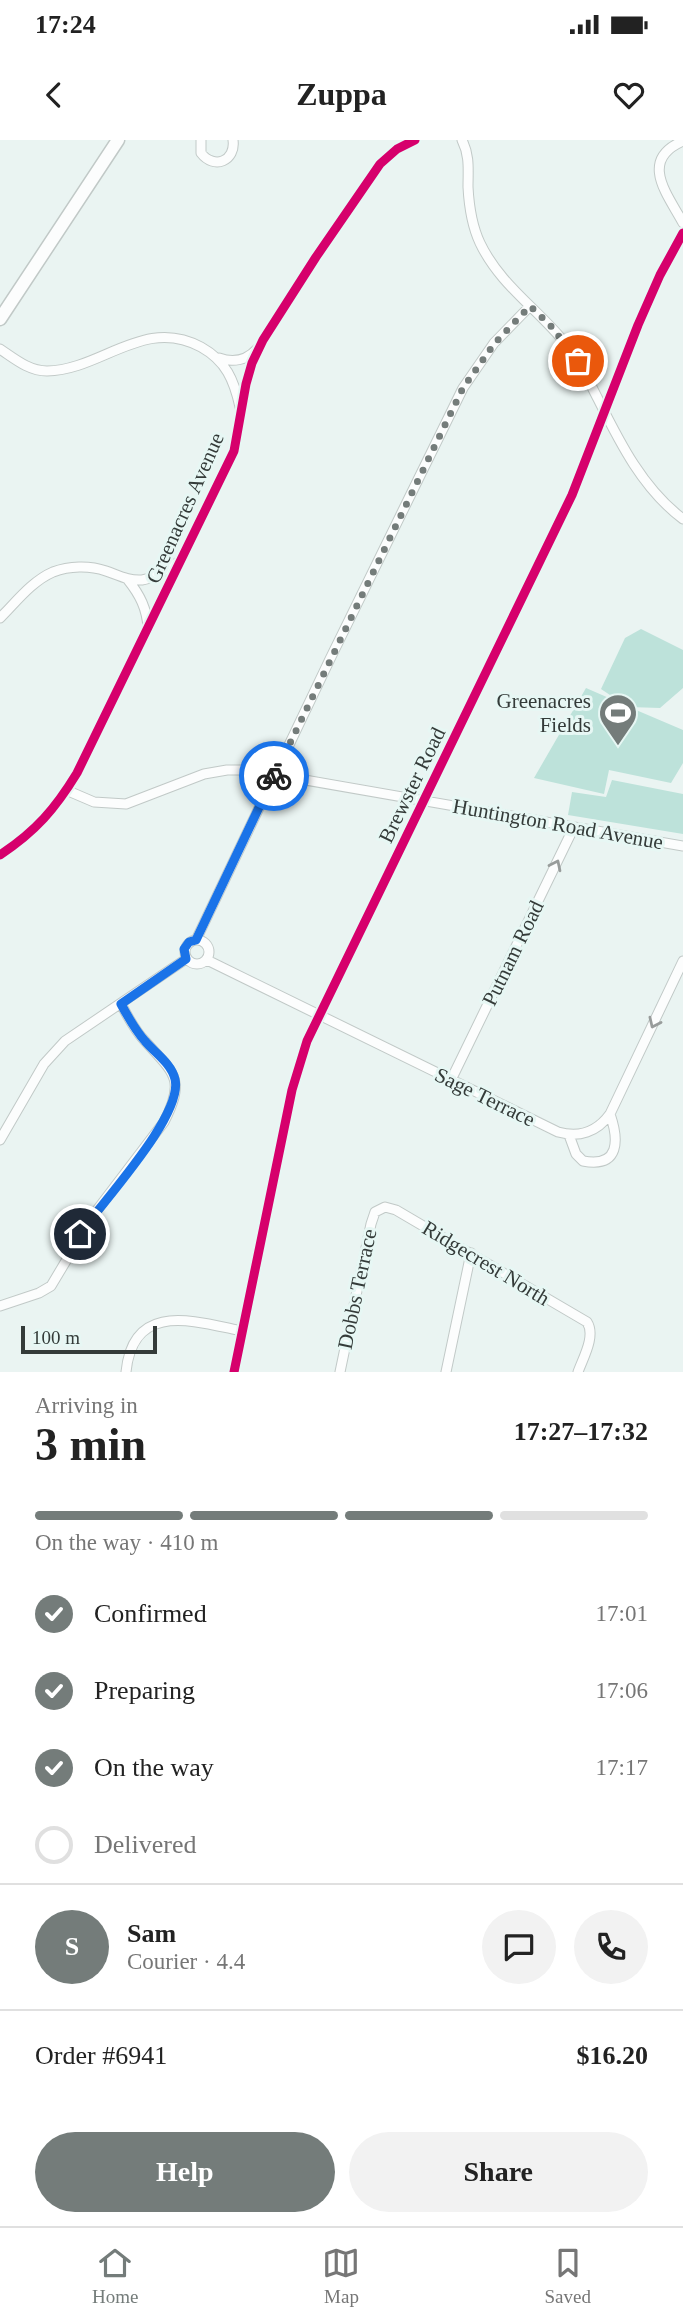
<!DOCTYPE html>
<html lang="en">
<head>
<meta charset="utf-8">
<style>
	:root { --surface:#fff; --page:#f2f2f2; --text:#222; --muted:#767676; --line:#e0e0e0; --accent:#747c7a }
	body { margin:0; font-family:"Times New Roman",serif; background:var(--page); color:var(--text); height:100vh; display:flex; flex-direction:column; font-size:26px; white-space:nowrap }
	* { box-sizing:border-box; margin:0 }
	p { font-size:23px; color:var(--muted) }
	.icon { flex:none; width:38px; height:38px; fill:none; stroke:currentColor; stroke-width:2; stroke-linecap:round; stroke-linejoin:round }
	.map { position:relative; height:1232px; overflow:hidden }
	.panel { display:flex; flex-direction:column; background:var(--surface); flex:1 }
	.panel>* { flex:none }
	.scale { position:absolute; left:21px; bottom:18px; width:136px; box-sizing:border-box; padding-left:7px; border:4px solid #343b39; border-top:0; font-size:19px; line-height:24px; white-space:nowrap; color:#343b39; -webkit-text-stroke:5px #e7f7f4; paint-order:stroke }
	.pin { position:absolute; display:grid; place-items:center; width:60px; height:60px; color:#fff; margin:-30px; border:4px solid #fff; border-radius:50%; box-shadow:0 2px 7px #0007 }
	.courier { position:absolute; display:grid; place-items:center; width:70px; height:70px; margin:-35px; border:5px solid #1a73e8; border-radius:50%; background:#fff; color:#222; box-shadow:0 2px 9px #0007 }
	.overview em { font-style:normal; font-weight:700 }
	.overview div { display:flex; flex-direction:column-reverse }
	.overview { display:flex; align-items:center; justify-content:space-between; height:119px; padding:0 35px }
	h1 { font-size:46px; font-weight:700; line-height:52px }
	.bar { display:grid; grid-template-columns:repeat(4,1fr); gap:10px 7px; align-content:center; height:84px; padding:0 35px }
	.bar i { height:9px; border-radius:5px; background:var(--line) }
	.bar .active { background:var(--accent) }
	.bar p { grid-column:span 4 }
	.line { display:flex; align-items:center; gap:18px; padding:0 35px; border-top:2px solid var(--line) }
	.line div { flex:1 }
	.round { display:grid; place-items:center; flex:none; width:74px; height:74px; border-radius:37px; background:var(--page) }
	ol { padding:0 35px; list-style:none }
	li { display:flex; align-items:center; gap:21px; height:77px }
	li p { margin-inline-start:auto }
	li .icon { padding:7px; border-radius:50%; background:var(--accent); color:#fff; stroke-width:4 }
	li:last-child { color:var(--muted) }
	li i { width:38px; height:38px; border:4px solid var(--line); border-radius:50% }
	.button { display:flex; gap:14px; margin-top:auto; padding:14px 35px }
	.button a { flex:1; height:80px; border-radius:42px; background:var(--accent); color:#fff; font-size:28px; font-weight:700; line-height:80px; text-align:center }
	.button a+a { background:var(--page); color:var(--text) }
	.status { display:flex; justify-content:space-between; align-items:center; height:49px; padding:0 35px; background:var(--surface); direction:ltr }
	.status svg { height:19px; fill:currentColor }
	header { display:flex; justify-content:space-between; align-items:center; height:91px; padding:0 35px; background:var(--surface); font-size:32px; font-weight:700 }
	.menu { display:flex; justify-content:space-around; align-items:center; height:98px; border-top:2px solid var(--line); background:var(--surface); font-size:19px; color:var(--muted) }
	.menu a { display:grid; justify-items:center; gap:4px }
	.menu .active { color:var(--accent) }
	.map>svg:first-child { display:block }
	.green { fill:#bde2da }
	.lines { fill:none; stroke-linecap:round; stroke-linejoin:round }
	.street-casing { stroke:#c1c9c7; stroke-width:11 }
	.secondary-casing { stroke:#c1c9c7; stroke-width:15 }
	.street { stroke:#fcfdfd; stroke-width:9 }
	.secondary { stroke:#fcfdfd; stroke-width:12 }
	.cycleway-casing { stroke:#e7f7f4; stroke-width:13 }
	.cycleway { stroke:#d6006c; stroke-width:9 }
	.oneway { stroke:#989c9b }
	.done { stroke:#747c7a; stroke-width:7; stroke-dasharray:0 12.6 }
	.route { stroke:#1a73e8; stroke-width:9 }
	.labels { text-anchor:middle; dominant-baseline:central; stroke-width:6; stroke-linejoin:round; paint-order:stroke }
	.street-label { font-size:21px; fill:#343b39; stroke:#e7f7f4 }
	.poi-label { font-size:21px; fill:#343b39; stroke:#e7f7f4; text-anchor:end }
</style>
</head>
<body>
<div class="status"><b>17:24</b><svg viewBox="0 0 49 12"><path d="M0 12V9h3v3zM5 12V6h3v6zM10 12V3h3v9zM15 12V0h3v12zM26 1h20v11H26zM47 4h2v5h-2z"/></svg></div>
<header><svg class="icon" aria-label="back" viewBox="0 0 24 24"><path d="M15 5l-7 7 7 7"/></svg>Zuppa<svg class="icon" aria-label="heart" viewBox="0 0 24 24"><path d="M12 20l-8-8c-3-5 5-10 8-4 3-6 11-1 8 4z"/></svg></header>
<div class="map">
<svg width="683" height="1232" viewBox="0 0 683 1232">
	<rect width="100%" height="100%" fill="#eaf4f2"/>
	<path class="green" d="M 641,489 L 683,510 L 683,548 L 660,568 L 629,567 L 683,590 L 683,623 L 671,643 L 609,630 L 604,654 L 534,638 L 586,548 L 625,565 L 601,549 L 625,498 Z
		M 612,640 L 683,654 L 683,694 L 568,675 L 572,652 L 606,657 Z"/>
	<g class="lines">
		<defs>
			<path id="street" d="M 201,0 L 201,13 C 214,30 236,21 233,0
				M 462,0 C 470,16 468,30 468,47 C 469,66 472,86 480,103 C 500,145 538,169 566,204 C 580,220 588,240 598,259 C 620,303 643,349 683,379
				M 683,1 C 638,20 668,55 683,83
				M 0,209 C 15,219 29,231 47,231 C 102,230 144,176 201,207 C 226,221 234,240 240,267
				M 219,218 C 233,223 247,220 257,209
				M 128,440 C 140,455 147,469 148,488
				M 0,478 C 16,462 32,441 53,432 C 69,426 89,425 106,431 C 118,435 128,441 142,440 C 156,438 168,428 180,421
				M 66,650 L 94,662 L 126,664 L 204,634 L 227,630 L 248,630 L 683,706
				M 0,715 C 36,691 55,669 77,633 L 234,311 L 246,244 L 252,223 L 263,200 L 316,117 L 380,24 L 397,9 L 415,0
				M185 812a12 12 0 1 1 24 0a12 12 0 1 1-24 0Z
				M 196,800 L 330,519 L 463,248 L 494,203 L 530,166
				M 207,820 L 558,992 C 579,998 597,992 610,974 L 683,821
				M 451,940 L 574,687
				M 569,995 L 576,1014 L 583,1021 C 620,1028 619,1000 610,974
				M 0,1000 L 44,924 L 65,901 L 186,819
				M 0,1166 L 39,1153 L 51,1146 L 94,1074 L 164,982 C 186,939 174,933 145,901 C 135,891 128,877 121,864
				M 126,1232 C 133,1161 193,1181 242,1191
				M 234,1232 L 292,950 L 307,901 L 572,355 L 638,185 L 660,135 L 683,93
				M 340,1232 L 371,1084 L 375,1072 L 385,1067 L 396,1070 L 587,1182 C 596,1196 583,1218 578,1232
				M 446,1232 L 471,1113"/>
			<path id="secondary" d="M 0,179 L 118,0"/>
		</defs>
		<use href="#street" class="street-casing"/>
		<use href="#secondary" class="secondary-casing"/>
		<use href="#street" class="street"/>
		<use href="#secondary" class="secondary"/>
		<defs>
			<path id="cycleway" d="M 0,715 C 36,691 55,669 77,633 L 234,311 L 246,244 L 252,223 L 263,200 L 316,117 L 380,24 L 397,9 L 415,0
				M 234,1232 L 292,950 L 307,901 L 572,355 L 638,185 L 660,135 L 683,93"/>
		</defs>
		<use href="#cycleway" class="cycleway-casing"/>
		<use href="#cycleway" class="cycleway"/>
	</g>
	<defs><path id="oneway-chevron" d="M-2-3.5L2.5 0L-2 3.5" fill="none" stroke-width="1.6" stroke-linecap="round" stroke-linejoin="round" transform="scale(1.75)"/></defs>
	<g class="oneway">
		<use href="#oneway-chevron" transform="translate(556 725) rotate(-64)"/>
		<use href="#oneway-chevron" transform="translate(654 883) rotate(115)"/>
	</g>
	<g class="lines">
		<path class="done" d="M 274,636 L 463,248 L 494,204 L 530,166 L 550,185 L 578,221"/>
		<path class="route" d="M 80,1094 C 102,1062 184,975 175,939 C 171,923 155,913 145,901 C 135,890 128,877 121,864 L 186,819 L 184,809 L 189,802 L 196,800 L 274,636"/>
	</g>
	<defs>
		<symbol id="stadium-pin" viewBox="-11 -11 22 30"><path d="M0 17L-7.5 6A9.5 9.5 0 1 1 7.5 6Z" fill="#747c7a" stroke="#e7f7f4"/><path d="M0-5a6.5 5 0 1 0 0 10a6.5 5 0 1 0 0-10ZM-3.5-1.8h7v3.6h-7Z" fill="#fff"/></symbol>
	</defs>
	<g fill-rule="evenodd">
		<use href="#stadium-pin" x="596" y="551" width="44" height="60"/>
	</g>
	<g class="labels">
		<g class="street-label">
			<text transform="translate(185 368) rotate(-66)">Greenacres Avenue</text>
			<text transform="translate(412 645) rotate(-64)">Brewster Road</text>
			<text transform="translate(558 684) rotate(10)">Huntington Road Avenue</text>
			<text transform="translate(513 813) rotate(-64)">Putnam Road</text>
			<text transform="translate(485 957) rotate(26)">Sage Terrace</text>
			<text transform="translate(486 1123) rotate(31)">Ridgecrest North</text>
			<text transform="translate(357 1149) rotate(-78)">Dobbs Terrace</text>
		</g>
		<g class="poi-label">
			<text x="591" y="561">Greenacres<tspan x="591" dy="24">Fields</tspan></text>
		</g>
	</g>
</svg>
<div class="scale">100 m</div>
<div class="pin" style="left:578px;top:221px;background:#ea580c"><svg class="icon" aria-label="bag" viewBox="0 0 24 24"><path d="M5 8h14l-1 12H6zM9 8a3 3 0 0 1 6 0"/></svg></div>
<div class="pin" style="left:80px;top:1094px;background:#1f2937"><svg class="icon" aria-label="home" viewBox="0 0 24 24"><path d="M3 11l9-7 9 7M6 9v11h12V9"/></svg></div>
<div class="courier" style="left:274px;top:636px"><svg class="icon" aria-label="bike" viewBox="0 0 24 24"><circle cx="6" cy="16" r="4"/><circle cx="18" cy="16" r="4"/><path d="M6 16l4-8h5l3 8M10 8l3 8H6M13 5h3"/></svg></div>
</div>
<section class="panel">
<div class="overview"><div><h1>3 min</h1><p>Arriving in</p></div><em>17:27–17:32</em></div>
<div class="bar"><i class="active"></i><i class="active"></i><i class="active"></i><i></i><p>On the way · 410 m</p></div>
<ol>
<li><svg class="icon" aria-label="check" viewBox="0 0 24 24"><path d="M5 12l5 5 9-10"/></svg>Confirmed<p>17:01</p></li>
<li><svg class="icon" aria-label="check" viewBox="0 0 24 24"><path d="M5 12l5 5 9-10"/></svg>Preparing<p>17:06</p></li>
<li><svg class="icon" aria-label="check" viewBox="0 0 24 24"><path d="M5 12l5 5 9-10"/></svg>On the way<p>17:17</p></li>
<li><i></i>Delivered</li>
</ol>
<div class="line" style="height:126px"><b class="round" style="background:var(--accent);color:#fff">S</b><div><b>Sam</b><p>Courier · 4.4</p></div><a class="round"><svg class="icon" aria-label="chat" viewBox="0 0 24 24"><path d="M4 5h16v11H9l-5 4z"/></svg></a><a class="round"><svg class="icon" aria-label="phone" viewBox="0 0 24 24"><path d="M5 4h4l2 5-3 2q2 4 5 5l2-3 5 2v4C11 20 4 13 5 4z"/></svg></a></div>
<div class="line" style="height:91px"><div>Order #6941</div><b>$16.20</b></div>
<div class="button"><a>Help</a><a>Share</a></div>
</section>
<nav class="menu">
<a class="active"><svg class="icon" aria-label="home" viewBox="0 0 24 24"><path d="M3 11l9-7 9 7M6 9v11h12V9"/></svg>Home</a>
<a><svg class="icon" aria-label="map" viewBox="0 0 24 24"><path d="M3 6l6-2 6 2 6-2v14l-6 2-6-2-6 2zM9 4v14M15 6v14"/></svg>Map</a>
<a><svg class="icon" aria-label="saved" viewBox="0 0 24 24"><path d="M7 4h10v16l-5-4-5 4z"/></svg>Saved</a>
</nav>
</body>
</html>
